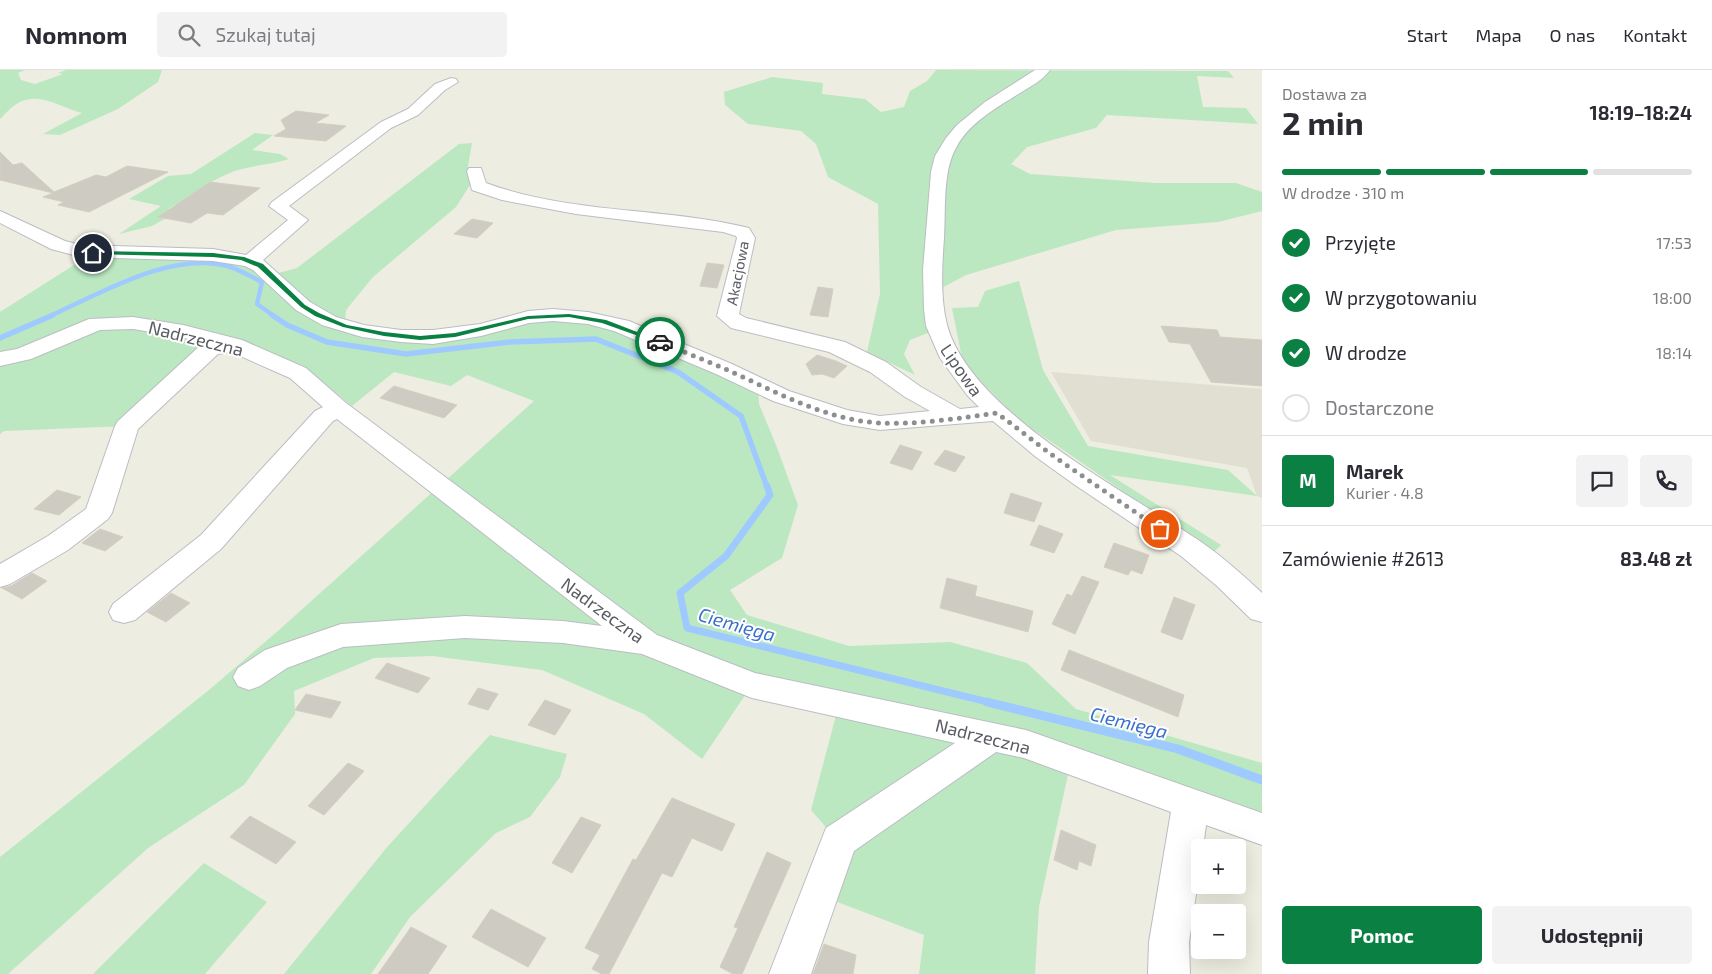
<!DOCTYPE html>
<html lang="pl">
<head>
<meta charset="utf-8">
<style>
	:root { --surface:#fff; --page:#f2f2f3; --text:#2b2b33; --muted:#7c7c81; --line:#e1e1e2; --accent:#0b8043 }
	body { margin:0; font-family:"Exo 2",sans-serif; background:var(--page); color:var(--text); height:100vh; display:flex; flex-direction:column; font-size:19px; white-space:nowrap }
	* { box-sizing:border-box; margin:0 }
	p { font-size:16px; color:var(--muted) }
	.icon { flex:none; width:28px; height:28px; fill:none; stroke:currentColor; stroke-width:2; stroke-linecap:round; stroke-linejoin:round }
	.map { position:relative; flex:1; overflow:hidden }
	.sheet { display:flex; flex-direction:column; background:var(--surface); width:450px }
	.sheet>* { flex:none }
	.buttons { position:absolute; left:1191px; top:769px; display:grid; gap:10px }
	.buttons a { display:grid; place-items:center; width:55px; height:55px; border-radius:5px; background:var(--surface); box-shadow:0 5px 20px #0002; font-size:25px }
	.pin { position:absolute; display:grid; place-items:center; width:42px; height:42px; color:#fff; margin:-21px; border:2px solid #fff; border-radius:50%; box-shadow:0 1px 5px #0007 }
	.courier { position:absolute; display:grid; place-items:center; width:50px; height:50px; margin:-25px; border:4px solid #0b8043; border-radius:50%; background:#fff; color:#222; box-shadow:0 1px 6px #0007 }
	.headline em { font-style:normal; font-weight:700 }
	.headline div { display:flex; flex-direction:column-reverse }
	.headline { display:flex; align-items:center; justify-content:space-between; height:85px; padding:0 20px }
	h1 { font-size:32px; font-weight:700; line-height:38px }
	.bar { display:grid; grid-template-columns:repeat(4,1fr); gap:8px 5px; align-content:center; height:60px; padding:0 20px }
	.bar i { height:6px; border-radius:4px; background:var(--line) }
	.bar .current { background:var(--accent) }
	.bar p { grid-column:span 4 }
	.line { display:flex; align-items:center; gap:12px; padding:0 20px; border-top:1px solid var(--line) }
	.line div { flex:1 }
	.round { display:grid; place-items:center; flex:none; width:52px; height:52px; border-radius:5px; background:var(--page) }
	ol { padding:0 20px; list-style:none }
	li { display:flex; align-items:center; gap:15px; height:55px }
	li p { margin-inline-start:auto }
	li .icon { padding:5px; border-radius:50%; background:var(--accent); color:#fff; stroke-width:4 }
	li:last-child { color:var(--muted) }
	li i { width:28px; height:28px; border:2px solid var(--line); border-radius:50% }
	.button { display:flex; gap:10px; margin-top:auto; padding:10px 20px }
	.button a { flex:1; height:58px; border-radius:5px; background:var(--accent); color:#fff; font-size:20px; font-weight:700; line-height:58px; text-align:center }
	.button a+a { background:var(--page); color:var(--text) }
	header { display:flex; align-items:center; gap:30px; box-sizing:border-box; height:70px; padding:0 25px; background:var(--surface); border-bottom:1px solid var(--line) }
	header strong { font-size:24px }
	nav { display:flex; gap:28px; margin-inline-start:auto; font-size:18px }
	.search { width:350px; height:45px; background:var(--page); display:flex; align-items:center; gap:12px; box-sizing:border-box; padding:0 18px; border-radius:5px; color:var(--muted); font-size:19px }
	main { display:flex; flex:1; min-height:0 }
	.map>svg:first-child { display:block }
	.education { fill:#e0dfd1 }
	.green { fill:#bbe8c0 }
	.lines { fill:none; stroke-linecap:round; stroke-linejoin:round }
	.stream-far3 { stroke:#9fcaff; stroke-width:4.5 }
	.stream-far2 { stroke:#9fcaff; stroke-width:5.5 }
	.stream-far1 { stroke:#9fcaff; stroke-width:7 }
	.stream { stroke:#9fcaff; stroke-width:9 }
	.building { fill:#cecbc2; stroke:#d3cfbf }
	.minor-casing { stroke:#bbbdc4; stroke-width:2 }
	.minor { fill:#fff; fill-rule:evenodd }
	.route { fill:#0b8043 }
	.done { stroke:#8d8f8f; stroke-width:5; stroke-dasharray:0 9 }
	.labels { text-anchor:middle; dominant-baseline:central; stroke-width:4; stroke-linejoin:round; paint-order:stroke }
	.far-street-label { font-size:15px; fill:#595c63; stroke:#fff }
	.street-label { font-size:18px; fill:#595c63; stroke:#fff }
	.water-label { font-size:19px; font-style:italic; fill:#396ecc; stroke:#fff }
</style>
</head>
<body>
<header>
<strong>Nomnom</strong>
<div class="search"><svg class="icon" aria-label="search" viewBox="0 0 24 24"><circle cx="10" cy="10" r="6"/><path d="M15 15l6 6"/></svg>Szukaj tutaj</div>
<nav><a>Start</a><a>Mapa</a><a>O nas</a><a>Kontakt</a></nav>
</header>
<main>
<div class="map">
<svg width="1262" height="904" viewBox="0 0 1262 904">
	<rect width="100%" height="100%" fill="#eeede1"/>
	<path class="education" d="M 1051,302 L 1262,319 L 1262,428 L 1257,426 L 1247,398 L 1091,371 Z"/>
	<path class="green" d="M 0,0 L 25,0 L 18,3 L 21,10 L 35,14 L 63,4 L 58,3 L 66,0 L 162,0 L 158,12 L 118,39 L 60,65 L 43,64 L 82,43 C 61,38 40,21 18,33 C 11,37 5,44 0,49 Z
		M 936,0 L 1228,1 L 1234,8 L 1197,6 L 1203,37 L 1246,38 L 1258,54 L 1107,45 L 1096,58 L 1027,77 L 1011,94 L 1030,104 L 1156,113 L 1236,113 L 1262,122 L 1262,141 L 1218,152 L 1116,160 L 966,205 L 925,227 L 928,263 L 910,270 L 904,284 L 915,305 L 867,282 L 880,224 L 878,134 L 828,107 L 816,74 L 801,61 L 748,54 L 725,35 L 724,22 L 772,7 L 823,13 L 822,24 L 865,29 L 881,42 L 904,37 L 910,21 L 927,11 Z
		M 255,63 L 273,65 L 252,80 L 280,84 L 289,89 C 270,95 251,95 232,102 C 211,110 188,128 168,139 L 175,143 L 152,156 L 119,164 L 161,136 L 129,129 L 168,106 L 191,104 Z
		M 472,73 L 468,96 L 470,115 L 456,137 L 373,207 L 346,240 L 345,256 L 401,266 L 528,247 L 621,256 L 758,315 L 759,334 L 776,375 L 798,435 L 782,488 L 730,520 L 747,545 L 849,576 L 950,572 L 1027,593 L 1076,639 L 1262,693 L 1262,755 L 1071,691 L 1039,837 L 1035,904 L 919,904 L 924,865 L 819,825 L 838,771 L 811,740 L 839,634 L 752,615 L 702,689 L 644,644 L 542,600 L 432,586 L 374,588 L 294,621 L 295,644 L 244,715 L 148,778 L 8,904 L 0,904 L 0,787 L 209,620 L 279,560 L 534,331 L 467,305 L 451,316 L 394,302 L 352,336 L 302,295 L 234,275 L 211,278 L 127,356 L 4,361 L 0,364 L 0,242 L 93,183 L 213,185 L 271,205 L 297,198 L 459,74 Z
		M 1019,211 L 1043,300 L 1088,376 L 1228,400 L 1257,426 L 1110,405 L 1221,475 L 1213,483 L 1018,349 L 963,293 L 952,238 L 978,237 L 985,221 Z
		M 490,665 L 567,684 L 560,707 L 530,747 L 496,763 L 410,847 L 371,904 L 284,904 L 388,776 Z
		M 204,793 L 267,832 L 205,904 L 93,904 Z"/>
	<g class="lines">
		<path class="stream-far3" d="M 50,246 C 101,223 171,181 227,196 C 239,199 251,207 262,212 L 257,234 L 274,246"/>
		<path class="stream-far2" d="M 272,245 L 287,255 L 327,272 L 406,284 L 510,272 L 596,269 L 678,302 L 741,346 L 767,417
			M 0,268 L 53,245"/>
		<path class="stream-far1" d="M 767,416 L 770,425 L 726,486 L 680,523 L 687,558 L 992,633"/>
		<path class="stream" d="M 987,632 L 1178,679 L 1262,710"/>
	</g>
	<path class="building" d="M 296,41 L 329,45 L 315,53 L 346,56 L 326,71 L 274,66 L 286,59 L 281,50 Z
		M 0,82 L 13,95 L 22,93 L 54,122 L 96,105 L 106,107 L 127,96 L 168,102 L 89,142 L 58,135 L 64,132 L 43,127 L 53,123 L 0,110 Z
		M 210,112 L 260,118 L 223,145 L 207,143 L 191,153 L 158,147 Z
		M 472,149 L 493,153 L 477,168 L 454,164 Z
		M 707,193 L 724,195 L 717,218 L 700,216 Z
		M 818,217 L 833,219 L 828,247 L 810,245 Z
		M 1161,256 L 1217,260 L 1220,267 L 1262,270 L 1262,316 L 1211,312 L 1190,274 L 1169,272 Z
		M 817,285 L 836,291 L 847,296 L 834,308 L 822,304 L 812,305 L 806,294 Z
		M 394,316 L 457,335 L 444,348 L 380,328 Z
		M 900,375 L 922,382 L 912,400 L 890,393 Z
		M 945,380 L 965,387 L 955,402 L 934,394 Z
		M 57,420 L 81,427 L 59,445 L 34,439 Z
		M 1011,423 L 1042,433 L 1034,452 L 1004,443 Z
		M 1039,455 L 1063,464 L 1054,483 L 1030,475 Z
		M 100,459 L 123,467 L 105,481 L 82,473 Z
		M 1114,473 L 1149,485 L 1142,504 L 1131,500 L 1128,505 L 1104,497 Z
		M 32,503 L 47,511 L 22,529 L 2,518 L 11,516 Z
		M 1082,506 L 1099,512 L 1075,564 L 1052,554 L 1067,524 L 1072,526 Z
		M 947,508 L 977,516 L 975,526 L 1033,541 L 1028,562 L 940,538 Z
		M 171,523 L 190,533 L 166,552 L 147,542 Z
		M 1174,527 L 1195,535 L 1182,570 L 1161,562 Z
		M 1069,580 L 1184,625 L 1178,647 L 1061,600 Z
		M 387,593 L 430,608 L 418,623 L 375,608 Z
		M 478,618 L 498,624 L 488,640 L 468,634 Z
		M 306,624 L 341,632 L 331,648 L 295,640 Z
		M 545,630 L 571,640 L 555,665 L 528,655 Z
		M 348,693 L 364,701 L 324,745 L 308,736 Z
		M 672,728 L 735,754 L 722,781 L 692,768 L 672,807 L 662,803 L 609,904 L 602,904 L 592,899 L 600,885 L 585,878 L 633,789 L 636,790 Z
		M 250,746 L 296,772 L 276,794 L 230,767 Z
		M 581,747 L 601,755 L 572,803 L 552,793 Z
		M 1061,760 L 1096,775 L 1091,796 L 1079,791 L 1077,800 L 1054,790 Z
		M 767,782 L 791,793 L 742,904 L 733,904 L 720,897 L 738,858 L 734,857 Z
		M 491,839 L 546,868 L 528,897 L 472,867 Z
		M 411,857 L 447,876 L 428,904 L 378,904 Z
		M 824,874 L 856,885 L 853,904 L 813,904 Z"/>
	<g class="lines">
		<defs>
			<path id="minor" d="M 1035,0 L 1050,0 C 1042,11 1031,16 1020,23 C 998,37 970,52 957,76 C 942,101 946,139 944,168 C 942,196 940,227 947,255 C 971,343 1128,422 1201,472 C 1223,487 1243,505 1262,523 L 1262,552 L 1251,549 L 1217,516 L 1181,486 L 1075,415 L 1036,387 L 993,351 L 880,360 L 843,354 L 773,331 L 716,304 L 614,261 L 588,254 L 553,251 L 529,253 L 481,266 L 433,274 L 401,272 L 362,267 L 322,255 L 296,240 L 253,200 L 245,196 L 213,191 L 81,187 L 51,179 L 0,153 L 0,141 L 65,171 L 81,175 L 213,179 L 246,185 L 288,150 L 269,136 L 272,132 L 381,52 L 408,39 L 435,14 L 451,8 L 456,9 L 458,12 L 445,20 L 418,45 L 391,58 L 289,136 L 308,150 L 263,190 L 310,232 L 336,247 L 364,255 L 401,260 L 433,260 L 480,254 L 528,241 L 553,239 L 588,242 L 629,251 L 732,294 L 789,321 L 847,340 L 880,346 L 930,341 L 905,327 L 870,302 L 829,282 L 731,258 L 717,246 L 737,168 L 736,166 L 723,162 L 576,144 L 502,130 L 472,120 L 467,101 L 469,98 L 481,98 L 486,113 C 570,144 663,137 749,158 L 755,168 L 739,244 L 746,248 L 845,272 L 886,292 L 921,317 L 960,339 L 979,337 L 967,325 L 940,288 L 926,256 L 924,239 L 923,200 L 931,102 L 935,86 L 946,68 L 957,55 L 985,32 Z
				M 133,247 L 183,255 L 242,270 L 306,298 L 346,333 L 657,565 L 755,603 L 1026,660 L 1262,743 L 1262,775 L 1206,755 L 1203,778 L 1200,778 L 1200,797 L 1189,872 L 1190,904 L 1148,904 L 1149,872 L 1171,742 L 1024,688 L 996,682 L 854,781 L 811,904 L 769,904 L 826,758 L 955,673 L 752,628 L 642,584 L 563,573 L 465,568 L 343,577 L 287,598 L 260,616 L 249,620 L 238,616 L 233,607 L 238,598 L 265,580 L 341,554 L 465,546 L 563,551 L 602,556 L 337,349 L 333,351 L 221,479 L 135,550 L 124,553 L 113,550 L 109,542 L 113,534 L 201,465 L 315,341 L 323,337 L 290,308 L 231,282 L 218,284 L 138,359 L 112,443 L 108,449 L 68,480 L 10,514 L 0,517 L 0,494 L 48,466 L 86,439 L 115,356 L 118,351 L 203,273 L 181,267 L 133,259 L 100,260 L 31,289 L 0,296 L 0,282 L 17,279 L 89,249 Z"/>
		</defs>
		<use href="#minor" class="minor-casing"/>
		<use href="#minor" class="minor"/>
	</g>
	<path class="route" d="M 93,181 L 213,183 L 244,187 L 263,194 L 305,235 L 319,243 L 347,255 L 384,262 L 420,266 L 455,263 L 528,246 L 569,244 L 606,250 L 663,272 L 658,273 L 602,253 L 569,247 L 528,249 L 455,267 L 420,270 L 384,266 L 343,257 L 315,246 L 301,237 L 258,197 L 241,190 L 213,187 L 91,184 Z"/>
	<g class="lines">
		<path class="done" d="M 660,272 C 681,281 702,289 723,298 C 773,320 824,350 880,353 C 914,355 963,348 997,343 L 1056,388 L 1160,459"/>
	</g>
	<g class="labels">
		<g class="far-street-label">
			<text transform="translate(737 203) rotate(-79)">Akacjowa</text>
		</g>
		<g class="street-label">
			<text transform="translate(196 268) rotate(14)">Nadrzeczna</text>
			<text transform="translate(962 300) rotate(55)">Lipowa</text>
			<text transform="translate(603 540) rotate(36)">Nadrzeczna</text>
			<text transform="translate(983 666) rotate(14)">Nadrzeczna</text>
		</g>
		<g class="water-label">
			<text transform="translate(737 554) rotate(16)">Ciemięga</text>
			<text transform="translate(1129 652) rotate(14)">Ciemięga</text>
		</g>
	</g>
</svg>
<div class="buttons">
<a>+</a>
<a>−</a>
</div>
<div class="pin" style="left:1160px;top:459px;background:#ea580c"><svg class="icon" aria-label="bag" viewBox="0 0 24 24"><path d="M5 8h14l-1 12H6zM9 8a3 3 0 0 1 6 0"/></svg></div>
<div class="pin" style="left:93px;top:183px;background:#1f2937"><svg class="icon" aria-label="home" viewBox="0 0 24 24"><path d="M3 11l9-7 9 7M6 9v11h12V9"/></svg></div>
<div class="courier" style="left:660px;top:272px"><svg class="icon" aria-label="car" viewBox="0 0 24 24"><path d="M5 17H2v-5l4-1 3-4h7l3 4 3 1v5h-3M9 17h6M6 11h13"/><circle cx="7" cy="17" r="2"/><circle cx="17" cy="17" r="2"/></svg></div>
</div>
<section class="sheet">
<div class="headline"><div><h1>2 min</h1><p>Dostawa za</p></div><em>18:19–18:24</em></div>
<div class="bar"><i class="current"></i><i class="current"></i><i class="current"></i><i></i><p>W drodze · 310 m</p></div>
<ol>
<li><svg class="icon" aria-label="check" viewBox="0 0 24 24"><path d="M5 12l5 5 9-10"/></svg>Przyjęte<p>17:53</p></li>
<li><svg class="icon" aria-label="check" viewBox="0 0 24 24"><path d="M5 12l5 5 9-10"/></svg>W przygotowaniu<p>18:00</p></li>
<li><svg class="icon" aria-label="check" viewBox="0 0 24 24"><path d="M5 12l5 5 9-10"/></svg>W drodze<p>18:14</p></li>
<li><i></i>Dostarczone</li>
</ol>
<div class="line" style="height:90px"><b class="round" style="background:var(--accent);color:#fff">M</b><div><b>Marek</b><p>Kurier · 4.8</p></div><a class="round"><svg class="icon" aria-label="chat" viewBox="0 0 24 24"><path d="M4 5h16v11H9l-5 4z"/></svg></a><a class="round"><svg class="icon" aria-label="phone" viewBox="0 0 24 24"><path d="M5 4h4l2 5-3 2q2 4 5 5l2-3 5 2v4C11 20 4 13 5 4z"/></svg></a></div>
<div class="line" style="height:65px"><div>Zamówienie #2613</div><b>83.48 zł</b></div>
<div class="button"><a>Pomoc</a><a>Udostępnij</a></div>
</section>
</main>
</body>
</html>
